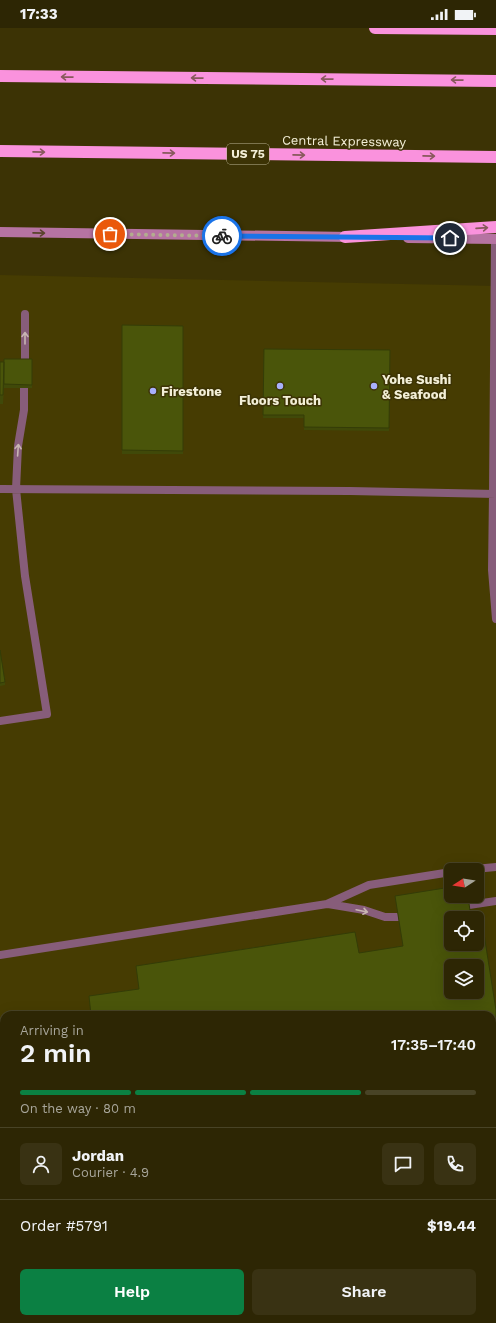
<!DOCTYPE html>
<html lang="en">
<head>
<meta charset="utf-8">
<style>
	:root { --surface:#2d2604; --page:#393213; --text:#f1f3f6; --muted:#a7a59a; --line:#484326; --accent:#0b8043 }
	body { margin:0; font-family:"Work Sans",sans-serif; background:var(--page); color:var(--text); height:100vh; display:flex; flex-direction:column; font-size:15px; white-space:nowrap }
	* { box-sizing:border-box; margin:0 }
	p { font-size:13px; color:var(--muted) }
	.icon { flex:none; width:22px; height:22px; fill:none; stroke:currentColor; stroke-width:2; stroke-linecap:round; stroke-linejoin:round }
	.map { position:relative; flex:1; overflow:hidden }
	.sheet { position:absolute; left:0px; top:983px; width:496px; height:312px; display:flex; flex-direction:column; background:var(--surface); border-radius:12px 12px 0 0; box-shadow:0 4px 16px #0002,0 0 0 1px var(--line) }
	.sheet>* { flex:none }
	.needle { width:26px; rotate:258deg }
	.controls { position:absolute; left:444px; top:835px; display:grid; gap:8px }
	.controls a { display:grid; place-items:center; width:40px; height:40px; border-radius:6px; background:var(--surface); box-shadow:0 4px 16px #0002,0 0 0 1px var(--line); font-size:20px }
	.pin { position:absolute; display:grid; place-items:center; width:34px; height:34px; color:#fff; margin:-17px; border:2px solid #fff; border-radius:50%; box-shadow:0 1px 4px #0007 }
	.courier { position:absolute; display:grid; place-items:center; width:40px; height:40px; margin:-20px; border:3px solid #1a73e8; border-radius:50%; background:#fff; color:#222; box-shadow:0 1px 5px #0007 }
	.overview em { font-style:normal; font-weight:600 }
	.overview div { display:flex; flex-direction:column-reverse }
	.overview { display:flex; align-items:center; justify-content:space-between; height:68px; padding:0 20px }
	h1 { font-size:26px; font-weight:600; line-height:30px }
	.bar { display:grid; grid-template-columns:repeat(4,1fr); gap:6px 4px; align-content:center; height:48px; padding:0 20px }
	.bar i { height:5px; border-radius:3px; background:var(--line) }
	.bar .selected { background:var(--accent) }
	.bar p { grid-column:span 4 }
	.line { display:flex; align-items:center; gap:10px; padding:0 20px; border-top:1px solid var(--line) }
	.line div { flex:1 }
	.round { display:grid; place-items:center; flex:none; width:42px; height:42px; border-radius:6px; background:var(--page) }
	.button { display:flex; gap:8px; margin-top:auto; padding:8px 20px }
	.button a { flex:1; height:46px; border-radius:6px; background:var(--accent); color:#fff; font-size:16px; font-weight:600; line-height:46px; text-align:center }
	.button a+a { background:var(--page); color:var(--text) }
	.status { display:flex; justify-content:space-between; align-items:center; height:28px; padding:0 20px; background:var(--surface); direction:ltr }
	.status svg { height:11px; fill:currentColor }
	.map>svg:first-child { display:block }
	.built { fill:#463c02; fill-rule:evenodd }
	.forest { fill:#985540 }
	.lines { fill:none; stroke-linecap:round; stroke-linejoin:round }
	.lane { stroke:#875d7a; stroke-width:8 }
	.secondary { stroke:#b673a2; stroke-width:10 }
	.highway { stroke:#fa92dd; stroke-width:12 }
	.wall { fill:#404909 }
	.building { fill:#4a550a; stroke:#343c07; fill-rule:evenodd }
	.oneway { stroke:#88595b }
	.oneway2 { stroke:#5a432c }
	.oneway3 { stroke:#c8b5b2 }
	.done { stroke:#b3ad8e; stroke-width:4; stroke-dasharray:0 7.2 }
	.route { stroke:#1a73e8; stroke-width:5 }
	.poi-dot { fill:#a8b0fc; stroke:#3c3305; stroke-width:1.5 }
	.labels { text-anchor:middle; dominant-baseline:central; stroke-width:3; stroke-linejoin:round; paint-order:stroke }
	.shield { fill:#3c3305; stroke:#bcb798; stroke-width:1 }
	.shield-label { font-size:12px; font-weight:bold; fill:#f3efd7 }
	.street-label { font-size:13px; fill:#f3efd7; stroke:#3c3305 }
	.poi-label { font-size:13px; font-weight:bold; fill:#f3efd7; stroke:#3c3305; text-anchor:start }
</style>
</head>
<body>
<div class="status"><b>17:33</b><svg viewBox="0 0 49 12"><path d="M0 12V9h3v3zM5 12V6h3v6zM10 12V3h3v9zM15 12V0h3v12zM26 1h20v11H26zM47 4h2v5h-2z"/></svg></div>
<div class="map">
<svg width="496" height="1295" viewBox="0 0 496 1295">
	<rect width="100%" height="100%" fill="#3c3305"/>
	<path class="built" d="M 0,247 L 496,258 L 496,1248 L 492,1249 L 492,987 L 4,987 L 4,1291 L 218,1291 L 192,1295 L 0,1295 ZM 451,842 L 477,842 L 477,868 L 451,868 ZM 451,890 L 477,890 L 477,916 L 451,916 ZM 451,938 L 477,938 L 477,964 L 451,964 Z"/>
	<path class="forest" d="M 496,1248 L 496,1295 L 192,1295 L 218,1291 L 492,1291 L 492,1249 Z"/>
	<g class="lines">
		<path class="lane" d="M 495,211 L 493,466 L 492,542 L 496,591
			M 25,335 L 25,286
			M 0,461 L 350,463 L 496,466
			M 0,693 L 47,686 L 25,548 L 16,461 L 18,418 L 24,382 L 24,360
			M 464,842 L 496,839
			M 328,876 L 364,882 L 385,889 L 398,889
			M 469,877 L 496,873
			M 0,927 L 327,876 L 369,857 L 451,844
			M 0,1205 L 4,1231
			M 492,1217 L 496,1216
			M 0,1290 L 4,1289"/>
		<path class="secondary" d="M 0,204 L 352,209
			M 408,210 L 496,211"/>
		<path class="highway" d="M 375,0 L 496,1
			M 0,48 L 496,53
			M 0,123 L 496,129
			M 345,209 L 496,199"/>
	</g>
	<path class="wall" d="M 122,297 L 183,298 L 183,426 L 122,426 Z
		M 264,321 L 390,322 L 389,403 L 304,402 L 304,390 L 263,390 Z
		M 32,331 L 32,360 L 4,360 L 4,357 L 3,376 L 0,376 L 0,334 Z
		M 0,622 L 5,654 L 5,657 L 0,658 Z
		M 395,868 L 451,890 L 496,982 L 496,1141 L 492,1142 L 492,987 L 91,987 L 89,968 L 139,961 L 136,938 L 359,925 L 403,918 Z"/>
	<path class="building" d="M 122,297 L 183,298 L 183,423 L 122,422 Z
		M 264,321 L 390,322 L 389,400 L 304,399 L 304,387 L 263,387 Z
		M 4,331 L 32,331 L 32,357 L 4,356 Z
		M 0,334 L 4,334 L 3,367 L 0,367 Z
		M 0,622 L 5,654 L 0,655 Z
		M 451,859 L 451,868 L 468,868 L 471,890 L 451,890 L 451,916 L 477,916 L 477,907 L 484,906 L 496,982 L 496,1138 L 492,1139 L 492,987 L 91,987 L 89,968 L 139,961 L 136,938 L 355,904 L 359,925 L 403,918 L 395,868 ZM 451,938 L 477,938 L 477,964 L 451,964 Z"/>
	<defs><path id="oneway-shaft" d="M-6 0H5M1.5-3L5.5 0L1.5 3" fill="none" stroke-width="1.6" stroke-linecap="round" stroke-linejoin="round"/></defs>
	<g class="oneway">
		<use href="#oneway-shaft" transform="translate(67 49) rotate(-179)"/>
		<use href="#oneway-shaft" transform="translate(197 50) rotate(-179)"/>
		<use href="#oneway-shaft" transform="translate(327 51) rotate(-179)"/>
		<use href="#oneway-shaft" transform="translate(457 52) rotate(-179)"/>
		<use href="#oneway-shaft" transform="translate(39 124) rotate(1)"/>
		<use href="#oneway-shaft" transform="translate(169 125) rotate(1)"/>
		<use href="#oneway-shaft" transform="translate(299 127) rotate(1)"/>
		<use href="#oneway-shaft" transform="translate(429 128) rotate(1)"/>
		<use href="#oneway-shaft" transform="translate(482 200) rotate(-4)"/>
	</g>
	<use class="oneway2" href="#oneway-shaft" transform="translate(39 205) rotate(1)"/>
	<g class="oneway3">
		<use href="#oneway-shaft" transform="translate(25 310) rotate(-90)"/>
		<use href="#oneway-shaft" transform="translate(18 422) rotate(-86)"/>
		<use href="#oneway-shaft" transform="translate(362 883) rotate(12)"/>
	</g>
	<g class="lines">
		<path class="done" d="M 110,206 L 222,208"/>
		<path class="route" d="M 222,208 L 450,210"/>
	</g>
	<g class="poi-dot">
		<circle cx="280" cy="358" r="4"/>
		<circle cx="374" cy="358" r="4"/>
		<circle cx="153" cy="363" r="4"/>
	</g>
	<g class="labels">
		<rect class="shield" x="227" y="116" width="42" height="20" rx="3"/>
		<g class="shield-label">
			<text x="248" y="126">US 75</text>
		</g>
		<g class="street-label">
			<text transform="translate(344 113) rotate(1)">Central Expressway</text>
		</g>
		<g class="poi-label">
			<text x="382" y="351">Yohe Sushi<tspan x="382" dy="15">&amp; Seafood</tspan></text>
			<text x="161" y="363">Firestone</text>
			<text x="280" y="372" text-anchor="middle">Floors Touch</text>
		</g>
	</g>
</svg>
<div class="controls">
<a><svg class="needle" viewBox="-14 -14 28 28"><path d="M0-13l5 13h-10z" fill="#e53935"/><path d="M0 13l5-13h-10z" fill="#a7a59a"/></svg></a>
<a><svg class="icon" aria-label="locate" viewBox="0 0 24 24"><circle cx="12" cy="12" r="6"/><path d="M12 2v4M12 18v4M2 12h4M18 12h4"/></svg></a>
<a><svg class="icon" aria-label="layers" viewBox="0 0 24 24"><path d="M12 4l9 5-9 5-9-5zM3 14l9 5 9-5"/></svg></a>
</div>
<div class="pin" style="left:110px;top:206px;background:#ea580c"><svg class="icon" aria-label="bag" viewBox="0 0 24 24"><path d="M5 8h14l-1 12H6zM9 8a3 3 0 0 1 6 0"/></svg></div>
<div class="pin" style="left:450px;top:210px;background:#1f2937"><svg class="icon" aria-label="home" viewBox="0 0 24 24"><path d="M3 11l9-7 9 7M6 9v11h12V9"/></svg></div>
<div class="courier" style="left:222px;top:208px"><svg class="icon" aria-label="bike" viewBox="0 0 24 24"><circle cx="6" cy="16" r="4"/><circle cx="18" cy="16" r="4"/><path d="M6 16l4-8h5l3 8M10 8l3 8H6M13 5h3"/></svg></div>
<section class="sheet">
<div class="overview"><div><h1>2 min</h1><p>Arriving in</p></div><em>17:35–17:40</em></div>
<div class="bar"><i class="selected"></i><i class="selected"></i><i class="selected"></i><i></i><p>On the way · 80 m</p></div>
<div class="line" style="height:72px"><a class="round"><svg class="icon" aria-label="person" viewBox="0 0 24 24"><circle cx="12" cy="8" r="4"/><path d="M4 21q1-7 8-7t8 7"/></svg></a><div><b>Jordan</b><p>Courier · 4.9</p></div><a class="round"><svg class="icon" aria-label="chat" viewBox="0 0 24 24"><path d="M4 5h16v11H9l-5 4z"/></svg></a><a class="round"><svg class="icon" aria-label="phone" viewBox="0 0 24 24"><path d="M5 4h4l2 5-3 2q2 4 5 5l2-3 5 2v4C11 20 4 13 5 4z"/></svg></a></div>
<div class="line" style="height:52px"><div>Order #5791</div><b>$19.44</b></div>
<div class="button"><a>Help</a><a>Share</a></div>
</section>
</div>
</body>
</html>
